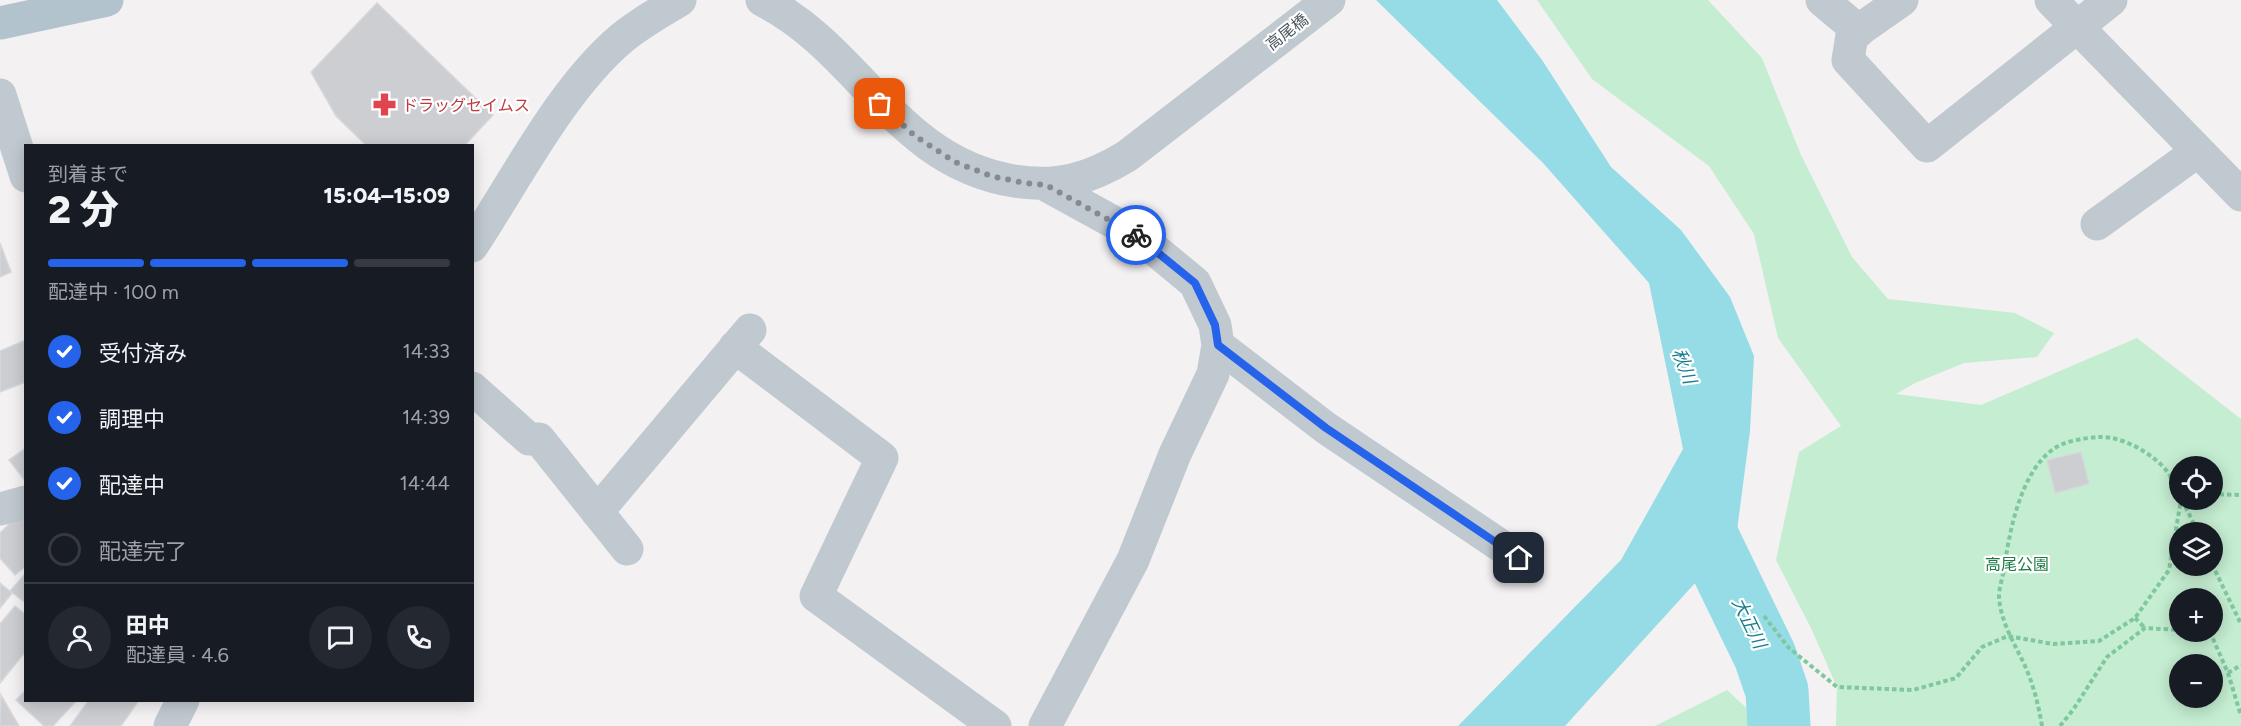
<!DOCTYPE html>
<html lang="ja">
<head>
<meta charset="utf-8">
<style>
	:root { --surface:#171b24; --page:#242831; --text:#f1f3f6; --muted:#9ea1a6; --line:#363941; --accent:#2563eb }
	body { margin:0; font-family:Figtree,"Noto Sans JP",sans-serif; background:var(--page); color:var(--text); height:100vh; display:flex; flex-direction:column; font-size:22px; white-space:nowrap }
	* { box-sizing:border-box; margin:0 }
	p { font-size:20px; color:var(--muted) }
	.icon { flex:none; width:33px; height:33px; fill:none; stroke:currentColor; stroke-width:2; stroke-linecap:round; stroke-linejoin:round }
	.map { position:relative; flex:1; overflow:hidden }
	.sheet { position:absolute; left:24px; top:144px; width:450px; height:558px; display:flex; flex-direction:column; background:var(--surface); border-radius:0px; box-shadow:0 3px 15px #0003 }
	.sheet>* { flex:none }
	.tools { position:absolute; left:2169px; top:456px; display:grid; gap:12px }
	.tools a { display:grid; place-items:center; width:54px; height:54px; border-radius:50%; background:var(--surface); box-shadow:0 3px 15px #0003; font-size:30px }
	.pin { position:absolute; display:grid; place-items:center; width:51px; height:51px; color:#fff; margin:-26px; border-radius:12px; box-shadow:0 3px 9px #0006 }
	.courier { position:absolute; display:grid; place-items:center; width:60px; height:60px; margin:-30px; border:4px solid #2563eb; border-radius:50%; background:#fff; color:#222; box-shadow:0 2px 8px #0007 }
	.summary em { font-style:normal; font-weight:800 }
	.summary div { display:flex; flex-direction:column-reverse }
	.summary { display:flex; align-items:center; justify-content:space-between; height:102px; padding:0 24px }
	h1 { font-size:39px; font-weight:800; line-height:45px }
	.bar { display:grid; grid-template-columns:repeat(4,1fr); gap:9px 6px; align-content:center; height:72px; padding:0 24px }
	.bar i { height:8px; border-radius:4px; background:var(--line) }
	.bar .on { background:var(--accent) }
	.bar p { grid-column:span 4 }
	.line { display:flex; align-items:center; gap:15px; padding:0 24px; border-top:2px solid var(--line) }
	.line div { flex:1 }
	.round { display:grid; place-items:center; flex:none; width:63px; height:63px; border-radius:32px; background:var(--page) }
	ol { padding:0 24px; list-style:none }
	li { display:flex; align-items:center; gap:18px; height:66px }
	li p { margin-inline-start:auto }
	li .icon { padding:6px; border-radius:50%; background:var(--accent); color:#fff; stroke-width:4 }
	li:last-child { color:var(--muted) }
	li i { width:33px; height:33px; border:3px solid var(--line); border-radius:50% }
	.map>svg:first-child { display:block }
	.green { fill:#c4edd1; fill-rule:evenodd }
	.water { fill:#95dce6 }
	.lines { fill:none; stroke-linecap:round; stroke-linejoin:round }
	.river { stroke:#95dce6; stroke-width:63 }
	.building { fill:#ccced2; stroke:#d6d8dc; stroke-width:1.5 }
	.path { stroke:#7fc89e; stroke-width:4; stroke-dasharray:4.5 3; stroke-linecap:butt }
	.minor { stroke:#c0c9cf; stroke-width:33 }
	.major { stroke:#b3c3cd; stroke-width:33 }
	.done { stroke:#858c91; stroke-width:6; stroke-dasharray:0 10.8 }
	.route { stroke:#2563eb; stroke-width:8 }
	.labels { text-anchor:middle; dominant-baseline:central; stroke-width:4.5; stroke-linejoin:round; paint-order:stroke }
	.street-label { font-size:16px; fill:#4a565d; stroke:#fff }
	.health-label { font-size:16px; fill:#be3a42; stroke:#fff; text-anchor:start }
	.park-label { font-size:16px; fill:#1f7b46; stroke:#fff }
	.water-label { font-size:18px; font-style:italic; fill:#177e8d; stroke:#fff }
</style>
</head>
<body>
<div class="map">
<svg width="2241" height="726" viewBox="0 0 2241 726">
	<rect width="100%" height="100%" fill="#f3f1f2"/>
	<path class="green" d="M 1537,0 L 1708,0 L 1762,58 L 1801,155 L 1852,257 L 1888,299 L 2015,313 L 2054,333 L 2037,357 L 1964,363 L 1915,383 L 1896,394 L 1981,405 L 2137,338 L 2241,419 L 2241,726 L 1836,726 L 1837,687 L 1811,628 L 1776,560 L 1799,452 L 1841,426 L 1778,338 L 1754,234 L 1709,166 L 1592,79 ZM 2180,466 L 2212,466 L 2212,500 L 2180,500 ZM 2180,532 L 2212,532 L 2212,566 L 2180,566 ZM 2180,598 L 2212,598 L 2212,632 L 2180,632 ZM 2180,664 L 2212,664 L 2212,698 L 2180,698 Z
		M 1727,690 L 1766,726 L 1655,726 Z"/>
	<path class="water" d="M 1376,0 L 1497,0 L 1542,60 L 1611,167 L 1681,230 L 1730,297 L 1754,356 L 1750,431 L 1736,538 L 1565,726 L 1458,726 L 1621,560 L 1683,449 L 1649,283 L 1543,163 Z"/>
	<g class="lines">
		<path class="river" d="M 1702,526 L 1765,656 L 1777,691 L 1779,726"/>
	</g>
	<path class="building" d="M 377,3 L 493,115 L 464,146 L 367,146 L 336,116 L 311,72 Z
		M 0,243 L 11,272 L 0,277 Z
		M 26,340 L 26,382 L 0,392 L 0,351 Z
		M 26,448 L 26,482 L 9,460 Z
		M 2081,452 L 2089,484 L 2055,493 L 2047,460 Z
		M 25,508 L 26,566 L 15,575 L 0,558 L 0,533 Z
		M 26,573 L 26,603 L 10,591 Z
		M 0,583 L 12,593 L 0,608 Z
		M 15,606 L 26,615 L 26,651 L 0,683 L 0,624 Z
		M 26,690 L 26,700 L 77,700 L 53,726 L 44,726 L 16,700 Z
		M 1,695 L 19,726 L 0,726 Z
		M 89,700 L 139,700 L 121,726 L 70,726 Z"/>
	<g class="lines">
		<path class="path" d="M 2212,494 L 2241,495
			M 2182,500 L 2198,532
			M 2212,564 L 2241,624
			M 1764,616 L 1789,648 L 1837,687 L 1913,690 L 1956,678 L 1982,647 L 2008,636 L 2053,644 L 2099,641 L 2135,618 L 2169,570 L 2181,500
			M 2135,618 L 2145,628
			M 2202,632 L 2210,632 L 2228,673 L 2241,716
			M 2228,673 L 2241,665
			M 2042,726 C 2039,708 2035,691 2028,673 C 2018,648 2001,626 1999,597 C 1999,589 2002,579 2004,570 C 2009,533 2020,474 2052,450 C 2063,441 2085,438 2099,437 C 2122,436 2152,453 2166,470 C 2172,477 2175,487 2180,494
			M 2060,726 L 2073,710 L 2107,657 L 2145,628 L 2180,630"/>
		<path class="minor" d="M 762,0 C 860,49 896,162 1014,181 C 1058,188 1089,179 1127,156 L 1329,0
			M 1822,0 L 1859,31
			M 1902,0 L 1852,35 L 1848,60 L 1927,146 L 2111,0
			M 2051,0 L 2241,195
			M 0,95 L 26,176
			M 2097,224 L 2198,151
			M 472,246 C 515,181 562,88 622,38 C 640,23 660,12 680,0
			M 1218,345 L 1326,428 L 1519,558
			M 735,347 L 882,458 L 816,596 L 995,726
			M 472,388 L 529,439 L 539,439 L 627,549
			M 0,509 L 26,502
			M 597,512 L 750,330
			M 170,726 L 183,700
			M 1045,726 L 1133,560 L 1175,454 L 1213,374 L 1218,345 L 1215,325 L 1195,283 L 1137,235 L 1046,185"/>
		<path class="major" d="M 0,23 L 107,0"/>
	</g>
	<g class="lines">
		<path class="done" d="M 880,104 L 915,136 L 955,162 L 991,176 L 1024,183 L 1046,185 L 1136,235"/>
		<path class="route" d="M 1136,235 L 1195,283 L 1215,325 L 1218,345 L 1326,428 L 1519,558"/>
	</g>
	<defs>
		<symbol id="pharmacy-bare" viewBox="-9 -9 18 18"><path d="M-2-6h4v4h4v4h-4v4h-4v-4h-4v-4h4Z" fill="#e0444e" stroke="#fff" stroke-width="2.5" paint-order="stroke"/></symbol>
	</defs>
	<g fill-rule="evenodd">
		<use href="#pharmacy-bare" x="368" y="88" width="33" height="33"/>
	</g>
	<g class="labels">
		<g class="street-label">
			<text transform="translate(1287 32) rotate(-38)">高尾橋</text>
		</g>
		<g class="health-label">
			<text x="402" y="105">ドラッグセイムス</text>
		</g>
		<g class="park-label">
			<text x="2017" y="564">高尾公園</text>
		</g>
		<g class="water-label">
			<text transform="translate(1684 366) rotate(69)">秋川</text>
			<text transform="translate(1749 623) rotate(64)">大正川</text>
		</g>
	</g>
</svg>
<div class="tools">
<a><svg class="icon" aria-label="locate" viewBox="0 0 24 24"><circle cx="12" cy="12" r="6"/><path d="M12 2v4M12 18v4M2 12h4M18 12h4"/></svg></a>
<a><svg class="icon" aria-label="layers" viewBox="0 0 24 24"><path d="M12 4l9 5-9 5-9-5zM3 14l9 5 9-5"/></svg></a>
<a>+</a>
<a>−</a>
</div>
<div class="pin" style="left:880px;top:104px;background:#ea580c"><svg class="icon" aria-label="bag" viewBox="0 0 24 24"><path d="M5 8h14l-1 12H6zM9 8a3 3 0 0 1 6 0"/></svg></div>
<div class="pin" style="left:1519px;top:558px;background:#1f2937"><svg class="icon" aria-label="home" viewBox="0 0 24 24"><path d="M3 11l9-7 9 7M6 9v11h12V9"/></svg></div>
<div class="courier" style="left:1136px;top:235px"><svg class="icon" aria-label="bike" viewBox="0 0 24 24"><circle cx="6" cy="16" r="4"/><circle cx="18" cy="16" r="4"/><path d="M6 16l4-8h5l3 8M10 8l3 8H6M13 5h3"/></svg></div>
<section class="sheet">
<div class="summary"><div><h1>2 分</h1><p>到着まで</p></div><em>15:04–15:09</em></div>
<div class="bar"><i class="on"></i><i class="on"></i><i class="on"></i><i></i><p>配達中 · 100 m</p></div>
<ol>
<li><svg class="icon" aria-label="check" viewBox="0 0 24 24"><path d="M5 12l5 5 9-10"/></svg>受付済み<p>14:33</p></li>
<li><svg class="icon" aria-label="check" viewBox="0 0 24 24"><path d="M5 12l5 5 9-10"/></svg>調理中<p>14:39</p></li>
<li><svg class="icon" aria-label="check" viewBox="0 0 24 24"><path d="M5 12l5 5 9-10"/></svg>配達中<p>14:44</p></li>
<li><i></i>配達完了</li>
</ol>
<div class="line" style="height:108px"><a class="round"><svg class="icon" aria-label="person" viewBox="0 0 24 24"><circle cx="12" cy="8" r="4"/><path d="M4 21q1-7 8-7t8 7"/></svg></a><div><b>田中</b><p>配達員 · 4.6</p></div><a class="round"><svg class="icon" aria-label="chat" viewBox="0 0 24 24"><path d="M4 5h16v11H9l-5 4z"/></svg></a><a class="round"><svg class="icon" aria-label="phone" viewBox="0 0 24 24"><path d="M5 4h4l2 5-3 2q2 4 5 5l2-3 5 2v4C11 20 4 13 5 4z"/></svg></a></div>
</section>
</div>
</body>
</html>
